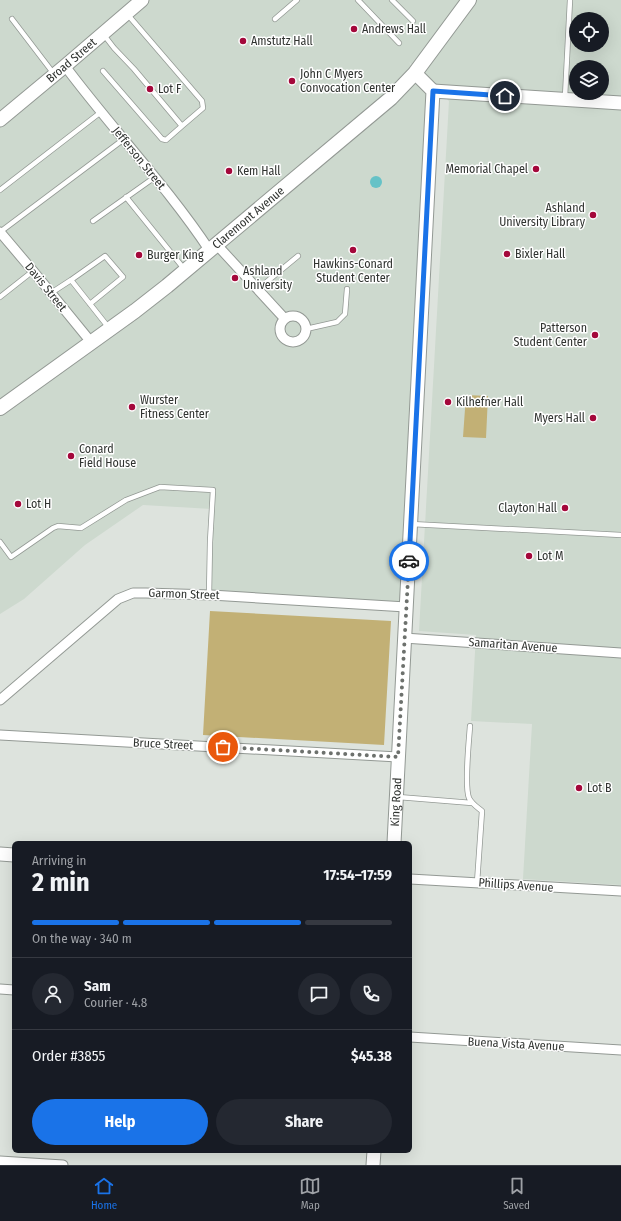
<!DOCTYPE html>
<html lang="en">
<head>
<meta charset="utf-8">
<style>
	:root { --surface:#171b24; --page:#242831; --text:#f1f3f6; --muted:#9ea1a6; --line:#363941; --accent:#1a73e8 }
	body { margin:0; font-family:"Fira Sans Condensed",sans-serif; background:var(--page); color:var(--text); height:100vh; display:flex; flex-direction:column; font-size:15px; white-space:nowrap }
	* { box-sizing:border-box; margin:0 }
	p { font-size:13px; color:var(--muted) }
	.icon { flex:none; width:22px; height:22px; fill:none; stroke:currentColor; stroke-width:2; stroke-linecap:round; stroke-linejoin:round }
	.map { position:relative; flex:1; overflow:hidden }
	.drawer { position:absolute; left:12px; top:841px; width:400px; height:312px; display:flex; flex-direction:column; background:var(--surface); border-radius:6px; box-shadow:0 4px 16px #0002 }
	.drawer>* { flex:none }
	.controls { position:absolute; left:569px; top:12px; display:grid; gap:8px }
	.controls a { display:grid; place-items:center; width:40px; height:40px; border-radius:50%; background:var(--surface); box-shadow:0 4px 16px #0002; font-size:20px }
	.pin { position:absolute; display:grid; place-items:center; width:34px; height:34px; color:#fff; margin:-17px; border:2px solid #fff; border-radius:50%; box-shadow:0 1px 4px #0007 }
	.courier { position:absolute; display:grid; place-items:center; width:40px; height:40px; margin:-20px; border:3px solid #1a73e8; border-radius:50%; background:#fff; color:#222; box-shadow:0 1px 5px #0007 }
	.summary em { font-style:normal; font-weight:700 }
	.summary div { display:flex; flex-direction:column-reverse }
	.summary { display:flex; align-items:center; justify-content:space-between; height:68px; padding:0 20px }
	h1 { font-size:26px; font-weight:700; line-height:30px }
	.bar { display:grid; grid-template-columns:repeat(4,1fr); gap:6px 4px; align-content:center; height:48px; padding:0 20px }
	.bar i { height:5px; border-radius:3px; background:var(--line) }
	.bar .current { background:var(--accent) }
	.bar p { grid-column:span 4 }
	.line { display:flex; align-items:center; gap:10px; padding:0 20px; border-top:1px solid var(--line) }
	.line div { flex:1 }
	.round { display:grid; place-items:center; flex:none; width:42px; height:42px; border-radius:21px; background:var(--page) }
	.primary-button { display:flex; gap:8px; margin-top:auto; padding:8px 20px }
	.primary-button a { flex:1; height:46px; border-radius:24px; background:var(--accent); color:#fff; font-size:16px; font-weight:700; line-height:46px; text-align:center }
	.primary-button a+a { background:var(--page); color:var(--text) }
	.dock { display:flex; justify-content:space-around; align-items:center; height:56px; border-top:1px solid var(--line); background:var(--surface); font-size:11px; color:var(--muted) }
	.dock a { display:grid; justify-items:center; gap:2px }
	.dock .current { color:var(--accent) }
	.map>svg:first-child { display:block }
	.built { fill:#cdd9ce; fill-rule:evenodd }
	.green { fill:#c2b075 }
	.water { fill:#66c2c7 }
	.lines { fill:none; stroke-linecap:round; stroke-linejoin:round }
	.lane-casing { stroke:#939994; stroke-width:6 }
	.street-casing { stroke:#939994; stroke-width:11 }
	.secondary-casing { stroke:#939994; stroke-width:15 }
	.primary-casing { stroke:#939994; stroke-width:16 }
	.lane { stroke:#fff; stroke-width:4.5 }
	.street { stroke:#fff; stroke-width:9 }
	.secondary { stroke:#fff; stroke-width:13 }
	.primary { stroke:#fff; stroke-width:14 }
	.done { stroke:#6d716d; stroke-width:4; stroke-dasharray:0 7.2 }
	.route { stroke:#1a73e8; stroke-width:5 }
	.poi-dot { fill:#a4083b; stroke:#fff; stroke-width:1.5 }
	.labels { text-anchor:middle; dominant-baseline:central; stroke-width:3; stroke-linejoin:round; paint-order:stroke }
	.poi-label { font-size:12px; fill:#303330; stroke:#fff; text-anchor:start }
	.street-label { font-size:12px; fill:#303330; stroke:#fff }
</style>
</head>
<body>
<div class="map">
<svg width="621" height="1165" viewBox="0 0 621 1165">
	<rect width="100%" height="100%" fill="#dde3dd"/>
	<path class="built" d="M 0,0 L 621,0 L 621,885 L 523,879 L 532,724 L 471,721 L 476,635 L 419,631 L 449,101 L 409,62 L 431,100 L 400,603 L 209,595 L 212,509 L 143,505 L 85,545 L 24,599 L 0,614 ZM 576,19 L 602,19 L 602,45 L 576,45 ZM 576,67 L 602,67 L 602,93 L 576,93 Z"/>
	<path class="green" d="M 466,395 L 488,396 L 486,438 L 463,437 Z
		M 210,611 L 391,621 L 384,745 L 203,735 Z"/>
	<path class="water" d="M370 182a6 6 0 1 1 12 0a6 6 0 1 1-12 0Z"/>
	<g class="lines">
		<defs>
			<path id="lane" d="M 358,0 L 399,43
				M 392,0 L 413,21
				M 128,15 L 202,101 L 203,108 L 182,126
				M 12,19 L 54,74
				M 275,19 L 297,0
				M 103,71 L 162,139 L 166,140 L 182,126 L 134,69 L 114,48 L 104,35
				M 565,97 L 570,0
				M 0,190 L 101,112
				M 126,197 L 185,270
				M 93,221 L 155,177
				M 0,232 L 124,139
				M 71,280 L 105,256 L 123,277 L 90,304
				M 258,289 L 298,256
				M 51,293 L 71,280 L 109,328
				M 0,297 L 33,271
				M 306,329 L 337,322 L 345,314 L 347,289
				M 411,524 L 621,535
				M 0,542 L 11,557 L 53,528 L 58,526 L 81,528 L 126,500 L 160,487 L 213,490 L 210,542 L 209,595
				M 470,726 C 469,741 464,786 469,798 C 472,804 477,807 482,811 L 477,883
				M 398,797 L 472,803"/>
			<path id="street" d="M 65,66 C 112,129 167,186 210,251
				M 0,232 L 33,271 L 91,342
				M 217,245 L 285,319
				M280 329a13 13 0 1 1 26 0a13 13 0 1 1-26 0Z
				M 404,638 L 621,653
				M 0,700 L 118,599 L 133,593 L 146,593 L 211,595 L 406,607
				M 0,735 L 398,757
				M 410,879 L 621,891
				M 0,989 L 14,990
				M 410,1037 L 621,1050
				M 0,1161 L 63,1165"/>
			<g id="secondary">
				<path d="M 433,91 L 621,103"/>
				<path id="s1" d="M 0,120 L 65,66 L 142,0"/>
				<path id="s2" d="M 394,843 L 433,91 L 415,73"/>
				<path d="M 0,854 L 14,855"/>
				<path d="M 373,1165 L 374,1151"/>
			</g>
			<g id="primary">
				<path id="s3" d="M 0,408 L 135,311 L 167,286 L 391,98 L 415,73 L 469,0"/>
			</g>
		</defs>
		<use href="#lane" class="lane-casing"/>
		<use href="#street" class="street-casing"/>
		<use href="#secondary" class="secondary-casing"/>
		<use href="#primary" class="primary-casing"/>
		<use href="#lane" class="lane"/>
		<use href="#street" class="street"/>
		<use href="#secondary" class="secondary"/>
		<use href="#primary" class="primary"/>
	</g>
	<g class="lines">
		<path class="done" d="M 223,747 L 398,757 L 409,561"/>
		<path class="route" d="M 409,561 L 433,91 L 505,96"/>
	</g>
	<g class="poi-dot">
		<circle cx="354" cy="29" r="4"/>
		<circle cx="243" cy="41" r="4"/>
		<circle cx="292" cy="81" r="4"/>
		<circle cx="150" cy="89" r="4"/>
		<circle cx="536" cy="169" r="4"/>
		<circle cx="229" cy="171" r="4"/>
		<circle cx="593" cy="215" r="4"/>
		<circle cx="353" cy="250" r="4"/>
		<circle cx="507" cy="254" r="4"/>
		<circle cx="139" cy="255" r="4"/>
		<circle cx="235" cy="278" r="4"/>
		<circle cx="595" cy="335" r="4"/>
		<circle cx="448" cy="402" r="4"/>
		<circle cx="132" cy="407" r="4"/>
		<circle cx="593" cy="418" r="4"/>
		<circle cx="71" cy="456" r="4"/>
		<circle cx="18" cy="504" r="4"/>
		<circle cx="565" cy="508" r="4"/>
		<circle cx="529" cy="556" r="4"/>
		<circle cx="579" cy="788" r="4"/>
	</g>
	<g class="labels">
		<g class="poi-label">
			<text x="362" y="29">Andrews Hall</text>
			<text x="251" y="41">Amstutz Hall</text>
			<text x="300" y="74">John C Myers<tspan x="300" dy="14">Convocation Center</tspan></text>
			<text x="158" y="89">Lot F</text>
			<text x="528" y="169" text-anchor="end">Memorial Chapel</text>
			<text x="237" y="171">Kem Hall</text>
			<text x="585" y="208" text-anchor="end">Ashland<tspan x="585" dy="14">University Library</tspan></text>
			<text x="515" y="254">Bixler Hall</text>
			<text x="147" y="255">Burger King</text>
			<text x="353" y="264" text-anchor="middle">Hawkins-Conard<tspan x="353" dy="14">Student Center</tspan></text>
			<text x="243" y="271">Ashland<tspan x="243" dy="14">University</tspan></text>
			<text x="587" y="328" text-anchor="end">Patterson<tspan x="587" dy="14">Student Center</tspan></text>
			<text x="140" y="400">Wurster<tspan x="140" dy="14">Fitness Center</tspan></text>
			<text x="456" y="402">Kilhefner Hall</text>
			<text x="585" y="418" text-anchor="end">Myers Hall</text>
			<text x="79" y="449">Conard<tspan x="79" dy="14">Field House</tspan></text>
			<text x="26" y="504">Lot H</text>
			<text x="557" y="508" text-anchor="end">Clayton Hall</text>
			<text x="537" y="556">Lot M</text>
			<text x="587" y="788">Lot B</text>
		</g>
		<g class="street-label">
			<text stroke="none"><textPath href="#s1" startOffset="93">Broad Street</textPath></text>
			<text transform="translate(139 158) rotate(51)">Jefferson Street</text>
			<text stroke="none"><textPath href="#s3" startOffset="313">Claremont Avenue</textPath></text>
			<text transform="translate(46 287) rotate(51)">Davis Street</text>
			<text transform="translate(184 594) rotate(2)">Garmon Street</text>
			<text transform="translate(513 645) rotate(4)">Samaritan Avenue</text>
			<text transform="translate(163 744) rotate(3)">Bruce Street</text>
			<text stroke="none"><textPath href="#s2" startOffset="41">King Road</textPath></text>
			<text transform="translate(516 885) rotate(4)">Phillips Avenue</text>
			<text transform="translate(516 1044) rotate(3)">Buena Vista Avenue</text>
		</g>
	</g>
</svg>
<div class="controls">
<a><svg class="icon" aria-label="locate" viewBox="0 0 24 24"><circle cx="12" cy="12" r="6"/><path d="M12 2v4M12 18v4M2 12h4M18 12h4"/></svg></a>
<a><svg class="icon" aria-label="layers" viewBox="0 0 24 24"><path d="M12 4l9 5-9 5-9-5zM3 14l9 5 9-5"/></svg></a>
</div>
<div class="pin" style="left:223px;top:747px;background:#ea580c"><svg class="icon" aria-label="bag" viewBox="0 0 24 24"><path d="M5 8h14l-1 12H6zM9 8a3 3 0 0 1 6 0"/></svg></div>
<div class="pin" style="left:505px;top:96px;background:#1f2937"><svg class="icon" aria-label="home" viewBox="0 0 24 24"><path d="M3 11l9-7 9 7M6 9v11h12V9"/></svg></div>
<div class="courier" style="left:409px;top:561px"><svg class="icon" aria-label="car" viewBox="0 0 24 24"><path d="M5 17H2v-5l4-1 3-4h7l3 4 3 1v5h-3M9 17h6M6 11h13"/><circle cx="7" cy="17" r="2"/><circle cx="17" cy="17" r="2"/></svg></div>
<section class="drawer">
<div class="summary"><div><h1>2 min</h1><p>Arriving in</p></div><em>17:54–17:59</em></div>
<div class="bar"><i class="current"></i><i class="current"></i><i class="current"></i><i></i><p>On the way · 340 m</p></div>
<div class="line" style="height:72px"><a class="round"><svg class="icon" aria-label="person" viewBox="0 0 24 24"><circle cx="12" cy="8" r="4"/><path d="M4 21q1-7 8-7t8 7"/></svg></a><div><b>Sam</b><p>Courier · 4.8</p></div><a class="round"><svg class="icon" aria-label="chat" viewBox="0 0 24 24"><path d="M4 5h16v11H9l-5 4z"/></svg></a><a class="round"><svg class="icon" aria-label="phone" viewBox="0 0 24 24"><path d="M5 4h4l2 5-3 2q2 4 5 5l2-3 5 2v4C11 20 4 13 5 4z"/></svg></a></div>
<div class="line" style="height:52px"><div>Order #3855</div><b>$45.38</b></div>
<div class="primary-button"><a>Help</a><a>Share</a></div>
</section>
</div>
<nav class="dock">
<a class="current"><svg class="icon" aria-label="home" viewBox="0 0 24 24"><path d="M3 11l9-7 9 7M6 9v11h12V9"/></svg>Home</a>
<a><svg class="icon" aria-label="map" viewBox="0 0 24 24"><path d="M3 6l6-2 6 2 6-2v14l-6 2-6-2-6 2zM9 4v14M15 6v14"/></svg>Map</a>
<a><svg class="icon" aria-label="saved" viewBox="0 0 24 24"><path d="M7 4h10v16l-5-4-5 4z"/></svg>Saved</a>
</nav>
</body>
</html>
